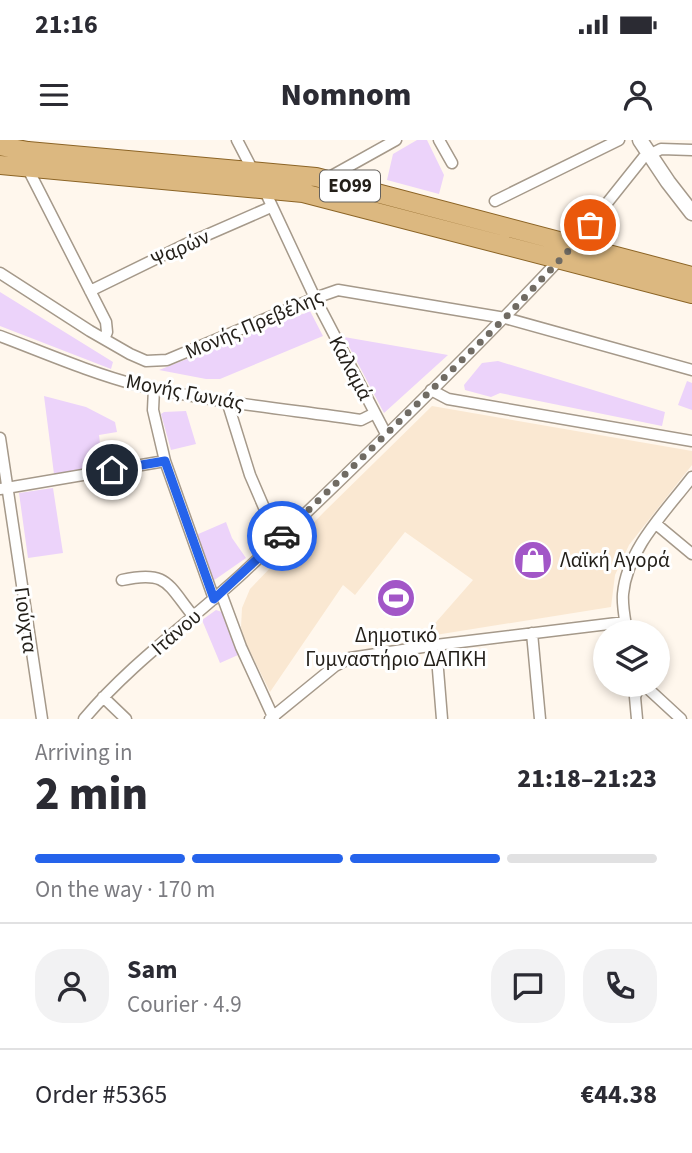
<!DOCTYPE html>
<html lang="en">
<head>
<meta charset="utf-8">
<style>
	:root { --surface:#fff; --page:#f2f2f3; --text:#2b2b33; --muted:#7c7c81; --line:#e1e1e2; --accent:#2563eb }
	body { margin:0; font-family:"Source Sans 3",sans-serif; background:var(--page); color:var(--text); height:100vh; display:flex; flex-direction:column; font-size:26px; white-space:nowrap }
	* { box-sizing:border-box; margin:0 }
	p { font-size:23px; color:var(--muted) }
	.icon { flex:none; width:38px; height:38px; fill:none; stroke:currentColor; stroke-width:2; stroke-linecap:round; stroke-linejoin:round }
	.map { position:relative; height:579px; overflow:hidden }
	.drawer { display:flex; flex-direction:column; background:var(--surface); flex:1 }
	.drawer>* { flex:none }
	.tools { position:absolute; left:593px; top:480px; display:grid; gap:14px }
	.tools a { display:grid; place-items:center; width:77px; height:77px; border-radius:50%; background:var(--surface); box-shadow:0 4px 10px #0003; font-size:35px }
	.pin { position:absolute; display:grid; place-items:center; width:60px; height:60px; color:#fff; margin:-30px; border:4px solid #fff; border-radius:50%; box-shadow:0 2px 7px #0007 }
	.courier { position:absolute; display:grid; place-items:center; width:70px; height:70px; margin:-35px; border:5px solid #2563eb; border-radius:50%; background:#fff; color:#222; box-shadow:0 2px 9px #0007 }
	.headline em { font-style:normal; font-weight:800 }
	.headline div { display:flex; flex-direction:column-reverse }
	.headline { display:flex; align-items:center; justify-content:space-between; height:119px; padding:0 35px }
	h1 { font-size:46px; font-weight:800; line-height:52px }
	.bar { display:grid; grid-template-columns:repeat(4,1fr); gap:10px 7px; align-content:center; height:84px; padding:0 35px }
	.bar i { height:9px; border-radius:5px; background:var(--line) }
	.bar .active { background:var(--accent) }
	.bar p { grid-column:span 4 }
	.line { display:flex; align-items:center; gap:18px; padding:0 35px; border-top:2px solid var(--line) }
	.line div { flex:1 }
	.round { display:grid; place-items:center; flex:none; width:74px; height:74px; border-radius:28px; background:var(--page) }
	.status { display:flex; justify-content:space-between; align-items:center; height:49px; padding:0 35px; background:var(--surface); direction:ltr }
	.status svg { height:19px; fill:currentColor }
	header { display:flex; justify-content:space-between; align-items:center; height:91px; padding:0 35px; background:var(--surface); font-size:32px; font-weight:800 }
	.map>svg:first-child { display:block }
	.built { fill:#fae8d2 }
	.green { fill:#ecd3fa }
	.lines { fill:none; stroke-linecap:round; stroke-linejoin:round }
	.minor-casing { stroke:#a5998a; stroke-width:13 }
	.tertiary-casing { stroke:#a5998a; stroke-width:17 }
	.primary-casing { stroke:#8c6425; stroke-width:20 }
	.minor { stroke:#fff; stroke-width:10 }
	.tertiary { stroke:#fff; stroke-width:14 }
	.primary { stroke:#dcb880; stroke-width:18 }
	.done { stroke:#706b63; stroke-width:7; stroke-dasharray:0 12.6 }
	.route { stroke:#2563eb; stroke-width:9 }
	.labels { text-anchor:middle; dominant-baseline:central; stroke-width:6; stroke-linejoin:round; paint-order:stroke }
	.shield { fill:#fff; stroke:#65625e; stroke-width:2 }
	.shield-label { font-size:19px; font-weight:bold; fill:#231f19 }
	.street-label { font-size:21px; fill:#231f19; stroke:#fff }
	.poi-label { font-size:21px; fill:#231f19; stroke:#fff; text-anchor:start }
</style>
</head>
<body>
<div class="status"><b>21:16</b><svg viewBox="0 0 49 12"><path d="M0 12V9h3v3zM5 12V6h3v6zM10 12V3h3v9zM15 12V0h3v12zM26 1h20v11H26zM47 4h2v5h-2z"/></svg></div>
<header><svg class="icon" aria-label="menu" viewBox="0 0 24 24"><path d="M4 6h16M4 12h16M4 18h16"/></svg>Nomnom<svg class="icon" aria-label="person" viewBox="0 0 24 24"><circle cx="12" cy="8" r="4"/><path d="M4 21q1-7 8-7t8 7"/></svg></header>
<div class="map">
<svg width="692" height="579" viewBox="0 0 692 579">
	<rect width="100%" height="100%" fill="#fff7ed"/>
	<path class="built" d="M 432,266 L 692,311 L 692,325 L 629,405 L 615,435 L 611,467 L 423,497 L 473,440 L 405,392 L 355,455 L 343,445 L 270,552 L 243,497 L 241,487 L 242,468 L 250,449 L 324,372 Z"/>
	<path class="green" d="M 417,0 L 427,0 L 444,35 L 439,54 L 387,40 L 393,14 Z
		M 0,152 L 113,222 L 111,229 L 0,186 Z
		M 310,171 L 323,196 L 220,239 L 206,239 L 159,230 Z
		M 344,197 L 448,215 L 384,273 Z
		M 498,221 L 665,272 L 662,286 L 500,253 L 491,257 L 465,250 L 464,245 L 482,223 Z
		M 687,241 L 692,243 L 692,270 L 678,265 Z
		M 44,256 L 86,267 L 115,282 L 117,292 L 99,295 L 103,328 L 54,334 Z
		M 186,271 L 196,304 L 171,310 L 161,274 L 164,272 Z
		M 53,348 L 63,413 L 28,418 L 19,353 Z
		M 226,382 L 232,398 L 246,418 L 213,441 L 196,395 Z
		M 216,470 L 222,472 L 238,515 L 220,523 L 202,480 Z"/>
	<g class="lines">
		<defs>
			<path id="minor" d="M 237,0 L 252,29
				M 439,0 L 452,23
				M 28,29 L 106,182 L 107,192 L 104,199
				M 326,39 L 396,0
				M 264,49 L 315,158 L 386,294
				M 495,61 L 619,0
				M 572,107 L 643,18 L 661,9 L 692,10
				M 0,133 L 90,191 L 130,214 L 146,221 L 167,220 L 315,158 L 338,150 L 505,178 L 692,230
				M 90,151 L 184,105 L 271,67
				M 0,196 C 45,213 91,233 137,245 C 210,262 286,269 361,280 L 375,273
				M 154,248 L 153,270 L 165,321 L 214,459
				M 431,250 L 448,259 L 692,301
				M 227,261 L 250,335 L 278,400
				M 0,298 L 42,579
				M 0,349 L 165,321
				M 656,384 L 692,414
				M 122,440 C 168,430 167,444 194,477
				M 221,453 L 241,507 L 274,579
				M 627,492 C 625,479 622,466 623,454 C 627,409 666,371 692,337
				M 532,493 L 540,579
				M 436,505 L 442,579
				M 643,544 L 681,579
				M 103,557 L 126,579
				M 84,579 C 130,524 191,481 244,432 C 352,330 459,226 561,118
				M 270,579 L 335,526 L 350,518 L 436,505 L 625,482
				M 637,579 L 635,557 L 640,544"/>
			<path id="tertiary" d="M 640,0 L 668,42 L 692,73"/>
			<path id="primary" d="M 0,6 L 28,11 L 316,37 L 692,136
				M 0,25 L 303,53 L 692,154"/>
		</defs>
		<use href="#minor" class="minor-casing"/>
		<use href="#tertiary" class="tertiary-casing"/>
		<use href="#primary" class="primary-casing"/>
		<use href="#minor" class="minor"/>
		<use href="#tertiary" class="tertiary"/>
		<use href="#primary" class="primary"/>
	</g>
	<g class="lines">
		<path class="done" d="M 282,396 L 505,178 L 573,106 L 590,85"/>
		<path class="route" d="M 112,330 L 165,321 L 214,459 L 282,396"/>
	</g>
	<defs>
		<symbol id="shop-disc" viewBox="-11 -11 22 22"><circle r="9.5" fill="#a256c7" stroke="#fff"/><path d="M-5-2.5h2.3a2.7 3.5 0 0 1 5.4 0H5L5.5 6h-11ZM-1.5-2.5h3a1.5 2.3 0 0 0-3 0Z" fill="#fff"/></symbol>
		<symbol id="stadium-disc" viewBox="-11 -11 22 22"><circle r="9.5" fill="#a256c7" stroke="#fff"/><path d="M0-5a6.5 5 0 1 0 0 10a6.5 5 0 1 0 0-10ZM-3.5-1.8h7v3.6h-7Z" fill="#fff"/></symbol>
	</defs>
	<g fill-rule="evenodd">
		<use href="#shop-disc" x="511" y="398" width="44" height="44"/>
		<use href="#stadium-disc" x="374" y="436" width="44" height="44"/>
	</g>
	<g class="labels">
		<rect class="shield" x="320" y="30.5" width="60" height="31" rx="5"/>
		<g class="shield-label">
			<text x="350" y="46">ΕΟ99</text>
		</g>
		<g class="street-label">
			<text transform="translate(180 108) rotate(-25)">Ψαρών</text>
			<text transform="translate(254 184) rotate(-23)">Μονής Πρεβέλης</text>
			<text transform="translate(351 228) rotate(62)">Καλαμά</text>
			<text transform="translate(185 252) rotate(11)">Μονής Γωνιάς</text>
			<text transform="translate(26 480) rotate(82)">Γιούχτα</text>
			<text transform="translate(176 492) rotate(-41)">Ιτάνου</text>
		</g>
		<g class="poi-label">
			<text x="560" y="420">Λαϊκή Αγορά</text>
			<text x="396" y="495" text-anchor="middle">Δημοτικό<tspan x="396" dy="24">Γυμναστήριο ΔΑΠΚΗ</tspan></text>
		</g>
	</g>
</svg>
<div class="tools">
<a><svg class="icon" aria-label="layers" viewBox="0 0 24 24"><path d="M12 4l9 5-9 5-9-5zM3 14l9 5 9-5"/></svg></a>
</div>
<div class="pin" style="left:590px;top:85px;background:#ea580c"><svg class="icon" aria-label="bag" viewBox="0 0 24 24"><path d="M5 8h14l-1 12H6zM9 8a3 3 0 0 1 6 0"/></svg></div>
<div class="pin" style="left:112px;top:330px;background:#1f2937"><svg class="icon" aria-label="home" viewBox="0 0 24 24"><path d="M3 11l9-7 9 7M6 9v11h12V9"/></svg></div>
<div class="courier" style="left:282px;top:396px"><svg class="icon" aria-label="car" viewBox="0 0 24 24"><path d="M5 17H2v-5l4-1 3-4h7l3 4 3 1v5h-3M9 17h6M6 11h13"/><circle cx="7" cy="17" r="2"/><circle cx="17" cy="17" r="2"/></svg></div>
</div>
<section class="drawer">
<div class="headline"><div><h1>2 min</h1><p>Arriving in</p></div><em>21:18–21:23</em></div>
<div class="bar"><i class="active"></i><i class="active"></i><i class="active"></i><i></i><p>On the way · 170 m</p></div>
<div class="line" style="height:126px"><a class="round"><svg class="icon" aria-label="person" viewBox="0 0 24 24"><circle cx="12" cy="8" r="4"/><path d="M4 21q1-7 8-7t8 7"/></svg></a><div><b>Sam</b><p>Courier · 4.9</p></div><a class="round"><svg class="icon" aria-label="chat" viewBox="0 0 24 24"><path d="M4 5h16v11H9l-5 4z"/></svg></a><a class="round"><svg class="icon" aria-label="phone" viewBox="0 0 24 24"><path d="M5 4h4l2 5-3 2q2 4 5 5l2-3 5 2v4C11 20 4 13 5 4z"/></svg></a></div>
<div class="line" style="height:91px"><div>Order #5365</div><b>€44.38</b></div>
</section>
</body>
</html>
